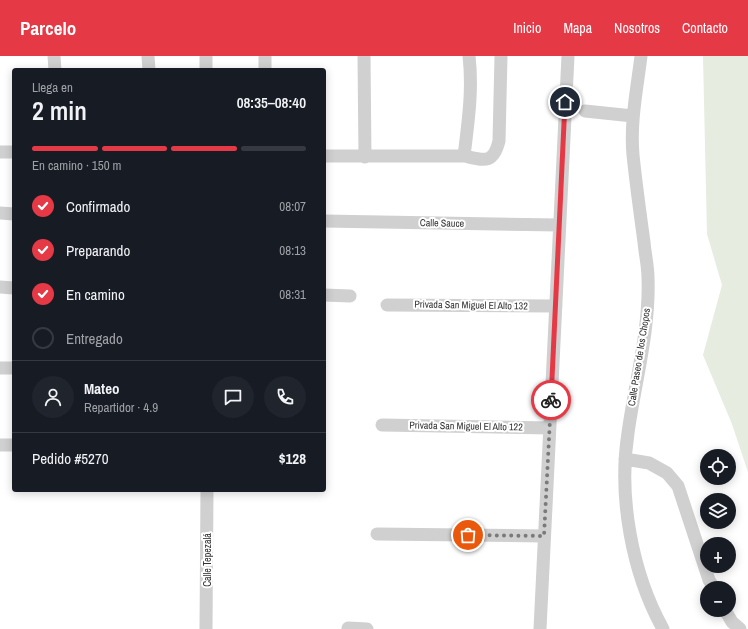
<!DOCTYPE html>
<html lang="es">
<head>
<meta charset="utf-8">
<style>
	:root { --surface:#171b24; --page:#20242c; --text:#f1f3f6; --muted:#9ea1a6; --line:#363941; --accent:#e63946 }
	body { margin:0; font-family:"Archivo Narrow",sans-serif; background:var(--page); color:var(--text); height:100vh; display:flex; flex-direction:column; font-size:15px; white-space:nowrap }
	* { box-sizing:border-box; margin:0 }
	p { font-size:13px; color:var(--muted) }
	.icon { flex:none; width:22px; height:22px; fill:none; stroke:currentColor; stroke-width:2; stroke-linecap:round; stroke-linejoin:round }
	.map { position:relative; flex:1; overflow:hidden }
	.details { position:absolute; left:12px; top:12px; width:314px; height:424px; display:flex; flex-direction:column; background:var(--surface); border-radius:4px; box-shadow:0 2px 10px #0003 }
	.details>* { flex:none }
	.buttons { position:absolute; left:700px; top:393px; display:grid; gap:8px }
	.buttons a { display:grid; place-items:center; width:36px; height:36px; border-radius:50%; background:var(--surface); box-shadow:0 2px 10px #0003; font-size:20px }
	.pin { position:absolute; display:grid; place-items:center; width:34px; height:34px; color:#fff; margin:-17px; border:2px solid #fff; border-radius:50%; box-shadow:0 1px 4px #0007 }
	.courier { position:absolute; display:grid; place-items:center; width:40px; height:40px; margin:-20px; border:3px solid #e63946; border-radius:50%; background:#fff; color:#222; box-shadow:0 1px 5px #0007 }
	.head em { font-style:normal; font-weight:600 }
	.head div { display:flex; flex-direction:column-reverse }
	.head { display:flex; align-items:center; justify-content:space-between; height:68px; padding:0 20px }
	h1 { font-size:26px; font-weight:600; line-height:30px }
	.bar { display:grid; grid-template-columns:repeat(4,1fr); gap:6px 4px; align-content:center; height:48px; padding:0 20px }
	.bar i { height:5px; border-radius:3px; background:var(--line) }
	.bar .on { background:var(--accent) }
	.bar p { grid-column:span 4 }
	.line { display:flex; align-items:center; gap:10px; padding:0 20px; border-top:1px solid var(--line) }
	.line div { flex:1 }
	.round { display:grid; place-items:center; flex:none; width:42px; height:42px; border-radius:21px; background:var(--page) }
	ol { padding:0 20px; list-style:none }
	li { display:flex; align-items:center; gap:12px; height:44px }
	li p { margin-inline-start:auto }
	li .icon { padding:4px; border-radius:50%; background:var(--accent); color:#fff; stroke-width:4 }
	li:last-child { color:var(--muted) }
	li i { width:22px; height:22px; border:2px solid var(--line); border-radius:50% }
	header { display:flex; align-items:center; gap:24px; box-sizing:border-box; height:56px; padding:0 20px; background:var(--accent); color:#fff }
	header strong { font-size:19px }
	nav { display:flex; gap:22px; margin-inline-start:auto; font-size:14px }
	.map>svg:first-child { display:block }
	.green { fill:#e6ecdf }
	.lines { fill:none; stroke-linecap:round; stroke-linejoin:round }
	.street { stroke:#d0d0d0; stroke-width:13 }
	.done { stroke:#7a7a7a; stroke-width:4; stroke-dasharray:0 7.2 }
	.route { stroke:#e63946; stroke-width:5 }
	.labels { text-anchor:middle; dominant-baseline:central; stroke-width:4; stroke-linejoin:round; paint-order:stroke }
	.street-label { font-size:10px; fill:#333; stroke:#fff }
</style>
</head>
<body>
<header>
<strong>Parcelo</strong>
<nav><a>Inicio</a><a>Mapa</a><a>Nosotros</a><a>Contacto</a></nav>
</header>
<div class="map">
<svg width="748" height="573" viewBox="0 0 748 573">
	<rect width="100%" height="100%" fill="#fff"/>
	<path class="green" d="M 703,0 L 748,0 L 748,416 L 732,368 L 703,299 L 722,229 L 707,178 Z"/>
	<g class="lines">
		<path class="street" d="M 54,0 L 55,14
			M 148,0 L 149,14
			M 206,0 L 206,14
			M 265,0 L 265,14
			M 364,0 L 365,101
			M 641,0 C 637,33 630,66 633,99 C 636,128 640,157 644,186 C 645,198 648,210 648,222 C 650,274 635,326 628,377 C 618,441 632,517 663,573
			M 585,55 L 633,60
			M 0,96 L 14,96
			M 324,100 L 464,100 C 484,104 493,109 499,85 L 501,0
			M 464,100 C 468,67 473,34 469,0
			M 0,157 L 14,158
			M 324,165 L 559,169
			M 0,231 L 14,232
			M 324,239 L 350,240
			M 387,249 L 556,250
			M 0,312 L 14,312
			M 382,369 L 550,372
			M 0,389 L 14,389
			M 625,403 L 649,407 L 667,417 L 678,430 L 709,524 L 714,532
			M 377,478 L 544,480
			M 725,554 L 732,566 L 740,573
			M 348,572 L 367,573
			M 206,573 L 207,434
			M 540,573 L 568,0"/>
	</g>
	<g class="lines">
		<path class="done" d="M 468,479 L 544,480 L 551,344"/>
		<path class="route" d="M 551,344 L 565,46"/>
	</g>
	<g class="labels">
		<g class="street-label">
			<text transform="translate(442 167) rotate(1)">Calle Sauce</text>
			<text transform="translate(471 249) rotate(1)">Privada San Miguel El Alto 132</text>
			<text transform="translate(639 301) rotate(-81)">Calle Paseo de los Chopos</text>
			<text transform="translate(466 370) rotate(1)">Privada San Miguel El Alto 122</text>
			<text transform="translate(207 504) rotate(-90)">Calle Tepezalá</text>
		</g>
	</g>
</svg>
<div class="buttons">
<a><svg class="icon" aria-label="locate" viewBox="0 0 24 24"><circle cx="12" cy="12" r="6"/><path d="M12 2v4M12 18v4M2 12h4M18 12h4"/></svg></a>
<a><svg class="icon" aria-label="layers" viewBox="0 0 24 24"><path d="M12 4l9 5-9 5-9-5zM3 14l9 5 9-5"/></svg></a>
<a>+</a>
<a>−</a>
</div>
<div class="pin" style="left:468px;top:479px;background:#ea580c"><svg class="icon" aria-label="bag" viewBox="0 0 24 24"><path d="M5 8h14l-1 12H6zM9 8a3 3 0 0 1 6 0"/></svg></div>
<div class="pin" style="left:565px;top:46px;background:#1f2937"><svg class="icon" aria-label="home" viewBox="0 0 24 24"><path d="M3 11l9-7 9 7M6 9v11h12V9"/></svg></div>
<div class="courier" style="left:551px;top:344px"><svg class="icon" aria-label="bike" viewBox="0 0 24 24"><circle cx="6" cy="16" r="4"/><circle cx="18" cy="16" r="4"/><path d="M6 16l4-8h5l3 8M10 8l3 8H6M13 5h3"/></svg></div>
<section class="details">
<div class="head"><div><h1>2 min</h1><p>Llega en</p></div><em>08:35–08:40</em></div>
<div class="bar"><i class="on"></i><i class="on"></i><i class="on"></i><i></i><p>En camino · 150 m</p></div>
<ol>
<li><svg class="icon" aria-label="check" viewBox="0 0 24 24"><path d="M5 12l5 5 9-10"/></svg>Confirmado<p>08:07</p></li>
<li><svg class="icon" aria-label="check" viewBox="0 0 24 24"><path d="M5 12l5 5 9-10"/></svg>Preparando<p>08:13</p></li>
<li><svg class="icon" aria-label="check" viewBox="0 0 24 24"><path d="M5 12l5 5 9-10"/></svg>En camino<p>08:31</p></li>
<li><i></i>Entregado</li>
</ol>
<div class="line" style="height:72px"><a class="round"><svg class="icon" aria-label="person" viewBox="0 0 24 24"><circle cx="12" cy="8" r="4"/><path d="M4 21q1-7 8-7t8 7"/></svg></a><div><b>Mateo</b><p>Repartidor · 4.9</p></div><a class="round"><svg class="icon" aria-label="chat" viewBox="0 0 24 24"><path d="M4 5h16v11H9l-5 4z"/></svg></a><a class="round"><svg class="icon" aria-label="phone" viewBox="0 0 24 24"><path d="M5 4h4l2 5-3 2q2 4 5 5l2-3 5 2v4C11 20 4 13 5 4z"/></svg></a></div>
<div class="line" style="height:52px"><div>Pedido #5270</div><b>$128</b></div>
</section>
</div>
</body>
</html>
